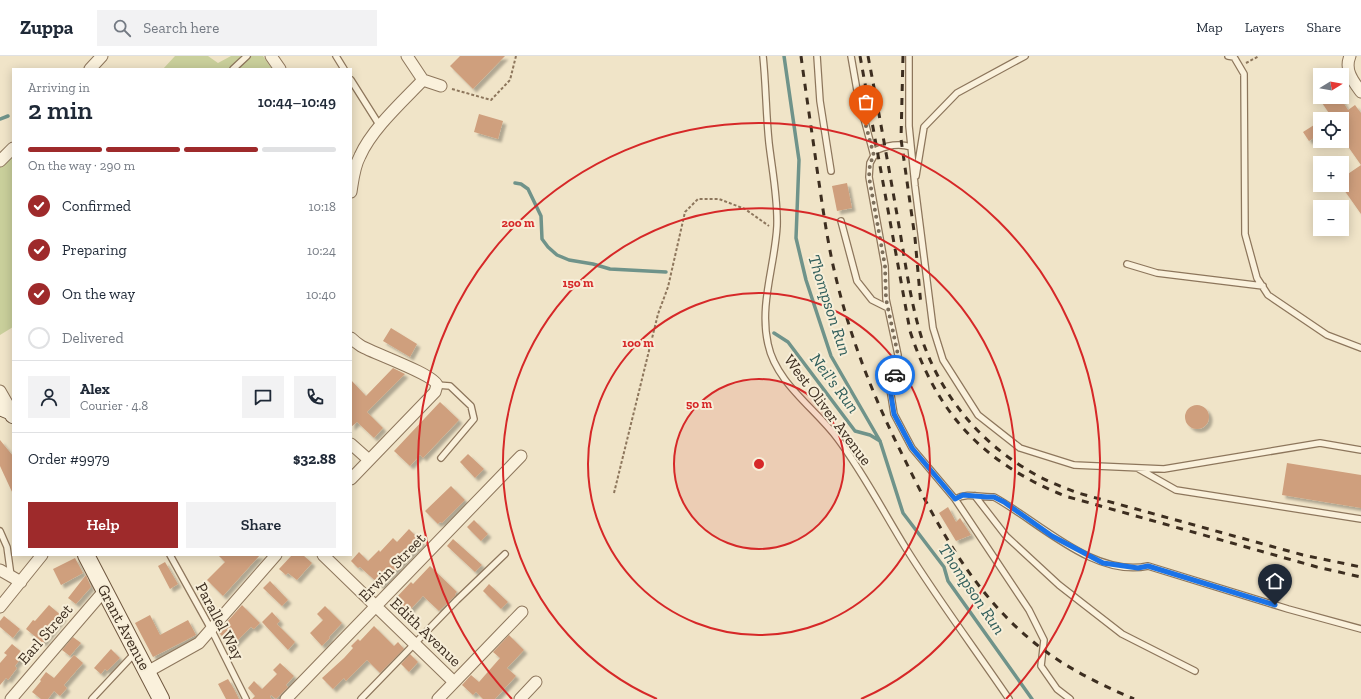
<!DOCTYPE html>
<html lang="en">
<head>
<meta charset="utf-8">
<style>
	:root { --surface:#fff; --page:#f2f2f3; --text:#1f2937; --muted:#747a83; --line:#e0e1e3; --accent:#9e2a2b }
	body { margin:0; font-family:"Zilla Slab",serif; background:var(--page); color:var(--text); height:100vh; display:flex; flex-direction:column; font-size:15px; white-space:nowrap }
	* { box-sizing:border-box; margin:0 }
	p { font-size:13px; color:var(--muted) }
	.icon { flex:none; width:22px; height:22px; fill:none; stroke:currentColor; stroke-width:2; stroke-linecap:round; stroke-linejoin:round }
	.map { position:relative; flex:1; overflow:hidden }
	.details { position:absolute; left:12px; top:12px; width:340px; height:488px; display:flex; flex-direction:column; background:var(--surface); border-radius:0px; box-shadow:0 2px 10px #0003 }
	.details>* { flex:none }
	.needle { width:26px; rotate:79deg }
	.buttons { position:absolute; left:1313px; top:12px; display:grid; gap:8px }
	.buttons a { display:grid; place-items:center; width:36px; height:36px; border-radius:0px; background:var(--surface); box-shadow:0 2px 10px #0003; font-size:20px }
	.pin { position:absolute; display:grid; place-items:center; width:34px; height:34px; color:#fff; margin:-41px -17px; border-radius:50% 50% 50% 0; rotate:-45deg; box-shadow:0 0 4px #0007 }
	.pin .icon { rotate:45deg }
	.courier { position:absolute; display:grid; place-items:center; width:40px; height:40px; margin:-20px; border:3px solid #1a73e8; border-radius:50%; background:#fff; color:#222; box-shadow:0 1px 5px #0007 }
	.head em { font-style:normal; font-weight:600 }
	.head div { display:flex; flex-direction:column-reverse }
	.head { display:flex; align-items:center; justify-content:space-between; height:68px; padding:0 16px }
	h1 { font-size:26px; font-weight:600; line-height:30px }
	.bar { display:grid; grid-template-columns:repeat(4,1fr); gap:6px 4px; align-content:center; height:48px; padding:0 16px }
	.bar i { height:5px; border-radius:3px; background:var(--line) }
	.bar .selected { background:var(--accent) }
	.bar p { grid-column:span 4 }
	.line { display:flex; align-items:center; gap:10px; padding:0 16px; border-top:1px solid var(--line) }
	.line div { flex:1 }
	.round { display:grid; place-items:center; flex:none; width:42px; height:42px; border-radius:0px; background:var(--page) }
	ol { padding:0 16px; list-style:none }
	li { display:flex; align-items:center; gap:12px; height:44px }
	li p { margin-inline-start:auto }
	li .icon { padding:4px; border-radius:50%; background:var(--accent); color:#fff; stroke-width:4 }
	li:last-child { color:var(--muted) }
	li i { width:22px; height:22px; border:2px solid var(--line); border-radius:50% }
	.action { display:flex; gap:8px; margin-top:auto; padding:8px 16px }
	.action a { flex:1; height:46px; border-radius:0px; background:var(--accent); color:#fff; font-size:16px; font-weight:600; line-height:46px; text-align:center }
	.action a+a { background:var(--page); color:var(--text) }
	header { display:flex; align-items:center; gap:24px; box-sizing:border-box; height:56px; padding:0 20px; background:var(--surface); border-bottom:1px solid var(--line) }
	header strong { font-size:19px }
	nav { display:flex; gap:22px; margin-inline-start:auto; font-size:14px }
	.search { width:280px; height:36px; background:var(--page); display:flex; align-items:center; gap:10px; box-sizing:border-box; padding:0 14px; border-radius:0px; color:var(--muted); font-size:15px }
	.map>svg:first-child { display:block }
	.green { fill:#c9cf9b }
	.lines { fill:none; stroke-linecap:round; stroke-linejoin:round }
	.stream { stroke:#6f938a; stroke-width:3.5 }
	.building { fill:#cf9f7d; filter:url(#shadow) }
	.lane-casing { stroke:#8d765c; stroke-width:8 }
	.street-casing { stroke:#8d765c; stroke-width:13 }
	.secondary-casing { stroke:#6f573f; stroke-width:18 }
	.path { stroke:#8d765c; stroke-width:2; stroke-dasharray:3 2; stroke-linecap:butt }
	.lane { stroke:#faf1dc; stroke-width:5.5 }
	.street { stroke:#faf1dc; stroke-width:11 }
	.secondary { stroke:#faf1dc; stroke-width:16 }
	.rail { stroke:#3d2e20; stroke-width:3; stroke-dasharray:7 7; stroke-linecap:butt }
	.done { stroke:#7c6e5b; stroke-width:4; stroke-dasharray:0 7.2 }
	.route { stroke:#1a73e8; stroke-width:5 }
	.ring { fill:none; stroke:#d62828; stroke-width:2 }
	.labels { text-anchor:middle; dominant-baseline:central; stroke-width:4; stroke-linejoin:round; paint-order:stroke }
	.street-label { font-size:16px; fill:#3d2e20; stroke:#f7eed8 }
	.water-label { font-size:17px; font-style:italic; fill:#2f5d5a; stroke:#f7eed8 }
	.centre { fill:#d62828; stroke:#f7eed8; stroke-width:2 }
	.ring-label { font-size:12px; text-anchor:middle; font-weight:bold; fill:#d62828; stroke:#f7eed8; stroke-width:4; stroke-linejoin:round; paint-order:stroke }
</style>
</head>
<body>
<header>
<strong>Zuppa</strong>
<div class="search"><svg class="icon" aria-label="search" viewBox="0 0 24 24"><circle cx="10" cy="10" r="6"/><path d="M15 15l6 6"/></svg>Search here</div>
<nav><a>Map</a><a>Layers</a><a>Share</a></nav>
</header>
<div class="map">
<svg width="1361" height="643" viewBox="0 0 1361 643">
	<defs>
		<filter id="shadow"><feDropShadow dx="3.5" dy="3.5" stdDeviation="1" flood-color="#0004"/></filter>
	</defs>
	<rect width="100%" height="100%" fill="#f0e4c8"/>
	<path class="green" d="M 175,0 L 208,0 L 218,7 L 231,0 L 263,0 L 272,13 L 163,13 Z
		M 13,94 L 13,271 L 0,279 L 0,109 Z"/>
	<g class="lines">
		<path class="stream" d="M 784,0 L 799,104 L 796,182 L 806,224 L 831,300 L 880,385 L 903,457 L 944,511 L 948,525 L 1032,643
			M 0,63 L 8,60
			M 515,127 L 521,128 L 528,133 L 541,160 L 542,183 L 548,191 L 557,199 L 569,204 L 593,208 L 610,213 L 666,216
			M 774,277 L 788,286 L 855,375 L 870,379 L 880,385"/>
	</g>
	<path class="building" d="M 460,0 L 505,0 L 473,33 L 450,10 Z
		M 1318,41 L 1340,41 L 1348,54 L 1355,49 L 1361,57 L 1361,158 L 1342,131 L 1342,122 L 1361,109 L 1342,82 L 1342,63 L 1333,63 Z
		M 479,58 L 503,65 L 498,83 L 474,76 Z
		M 1314,69 L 1320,78 L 1309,85 L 1303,76 Z
		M 847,127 L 852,152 L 837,155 L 832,130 Z
		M 391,272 L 417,288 L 410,301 L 383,285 Z
		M 393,312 L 405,318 L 367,356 L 383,372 L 374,382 L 357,366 L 351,371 L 351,324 L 366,340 Z
		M 440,346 L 459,364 L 423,402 L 420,399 L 410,410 L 394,395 Z
		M1185 361a12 12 0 1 1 24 0a12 12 0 1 1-24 0Z
		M 0,384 L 13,400 L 13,438 L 0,410 Z
		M 468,398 L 484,413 L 475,422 L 460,406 Z
		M 1287,407 L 1361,419 L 1361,452 L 1282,439 Z
		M 451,430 L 465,444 L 442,467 L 440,466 L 438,468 L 425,455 Z
		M 948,451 L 956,466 L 960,462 L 971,479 L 956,485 L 939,457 Z
		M 474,464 L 488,478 L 481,485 L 467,471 Z
		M 409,473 L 422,486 L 381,530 L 360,511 L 358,512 L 351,505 L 359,496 L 368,505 L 379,494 L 380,496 L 393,482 L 397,486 Z
		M 453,483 L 482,509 L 475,516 L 447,490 Z
		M 218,499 L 260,499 L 223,540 L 207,524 L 225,506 Z
		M 292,499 L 303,499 L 312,507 L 297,524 L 288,517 L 286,519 L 279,513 Z
		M 75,502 L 83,517 L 61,529 L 53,513 Z
		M 165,506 L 178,528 L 170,533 L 158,510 Z
		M 430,510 L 457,536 L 455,538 L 456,539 L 439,555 L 423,540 L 408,556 L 395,543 L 411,526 L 413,528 Z
		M 86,519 L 91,531 L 76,548 L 68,542 Z
		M 270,525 L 288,544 L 282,550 L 263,532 Z
		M 489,528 L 508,546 L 501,553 L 483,535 Z
		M 49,549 L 63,561 L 43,587 L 26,573 L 33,564 L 35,565 Z
		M 242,549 L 260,567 L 254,573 L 251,571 L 232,590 L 218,576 Z
		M 325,550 L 342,567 L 329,581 L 330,582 L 322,590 L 310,577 L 323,564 L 317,558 Z
		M 272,556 L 280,565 L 277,568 L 295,586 L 288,594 L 262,566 Z
		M 150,559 L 160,579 L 188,564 L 196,579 L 153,601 L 135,567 Z
		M 4,560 L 20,573 L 13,582 L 0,571 L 0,565 Z
		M 374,570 L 394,590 L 398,586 L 404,593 L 380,617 L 367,604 L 346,625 L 344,622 L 333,633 L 322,622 L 344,602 L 353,592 L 351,590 L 358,583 L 360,585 Z
		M 509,579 L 524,594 L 507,612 L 516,620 L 495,643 L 483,643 L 476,636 L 473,639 L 462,629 L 471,619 L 479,626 L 500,602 L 493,596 Z
		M 73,581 L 81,587 L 70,600 L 62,594 Z
		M 12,588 L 24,598 L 15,610 L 17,612 L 8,624 L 6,622 L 0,629 L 0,607 L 7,599 L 4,597 Z
		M 111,593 L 120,602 L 107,615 L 105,613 L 101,618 L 94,612 Z
		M 410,598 L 418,606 L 409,616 L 401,608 Z
		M 74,599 L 83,607 L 64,629 L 67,632 L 60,640 L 54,635 L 48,643 L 41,643 L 32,636 L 41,625 L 40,624 L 46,616 L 54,622 Z
		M 280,607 L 294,620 L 286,629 L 288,631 L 276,643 L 271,639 L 270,641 L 272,643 L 252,643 L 255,640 L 248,632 L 254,625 L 262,633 L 277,618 L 273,614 Z
		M 228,623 L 234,633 L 239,643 L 226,643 L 218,628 Z"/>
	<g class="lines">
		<defs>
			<path id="lane" d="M 336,0 L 344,13
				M 763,0 C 766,29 766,58 769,87 C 772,113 778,143 777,170 C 775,209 759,249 768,288 C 776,327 815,352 838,383 C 864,418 884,457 907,494 C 939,545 975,593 1009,643
				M 817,0 L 820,45 L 831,115
				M 851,0 L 858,40 L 874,100
				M 909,0 L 909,70 L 915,130 L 933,272 L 943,304 L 978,359 L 1020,392 L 1074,409 L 1164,413 L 1320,387 L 1361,394
				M 1228,0 L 1234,1 L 1244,18 L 1245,178 L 1257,222 L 1268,239 L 1327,279 L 1361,292
				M 233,13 L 247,0
				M 351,24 L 380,70
				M 911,91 C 899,87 888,89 877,94 L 870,107 L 869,121 L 885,210 L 886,243 L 898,299 L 895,321 L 890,333 L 894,358 L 912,392 L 955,443 L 1029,554 L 1044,584 L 1041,610 L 1057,633 L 1070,643
				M 916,120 L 924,71 L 957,37 L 1025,0
				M 841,165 L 857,225 L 872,244 L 888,252
				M 1127,208 L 1157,217 L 1263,230
				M 437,329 L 450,330 L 471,350 L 474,363 L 441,402
				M 1139,413 L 1176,434 L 1361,463
				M 975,440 L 1006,480 L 1059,529 L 1122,578 L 1195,615
				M 955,443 C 968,436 980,442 994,441 C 1038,465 1094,522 1148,510 L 1288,553 L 1361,573
				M 0,475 L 7,491 L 11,520
				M 170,499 L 211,573 L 246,643
				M 92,643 L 135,597
				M 361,643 L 457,544 L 505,498"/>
			<path id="street" d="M 271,0 L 280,13
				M 407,0 L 423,24 L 441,30
				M 1350,0 C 1344,14 1353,25 1361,36
				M 90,13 L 102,0
				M 0,105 L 13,92
				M 351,136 C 353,123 354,111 360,100 C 372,73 402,46 423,24
				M 351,282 C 354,285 358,288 361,290 C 375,298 433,318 437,329 L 435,336 L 351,423
				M 0,335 L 12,356
				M 351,388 L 369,404
				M 323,499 L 454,626
				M 0,514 L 21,526
				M 0,551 L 42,499
				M 147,616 L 199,587 L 276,499
				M 11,643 L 104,535
				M 286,643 L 521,400
				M 438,643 L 522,556
				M 520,643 L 536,626"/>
			<path id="secondary" d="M 0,351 L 12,356 L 13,359
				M 86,499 L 161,643"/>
		</defs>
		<use href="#lane" class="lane-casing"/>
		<use href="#street" class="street-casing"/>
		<use href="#secondary" class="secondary-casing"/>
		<path class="path" d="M 1246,7 L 1259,0
			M 452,33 L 491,44 L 510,24 L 516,0
			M 614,437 L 658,258 L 668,231 L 685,156 L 698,143 L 719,143 L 745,153 L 769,170"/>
		<use href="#lane" class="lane"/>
		<use href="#street" class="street"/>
		<use href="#secondary" class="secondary"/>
		<path class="rail" d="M 801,0 C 806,38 812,76 817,113 C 823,153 828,192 838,230 C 853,290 877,349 905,404 C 937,470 974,537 1031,584 C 1062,610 1097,627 1134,643
			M 860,0 L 910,275 C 937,358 983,407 1065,440 L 1317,511 L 1361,521
			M 868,0 C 879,57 889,113 899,170 C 906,210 911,251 924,289 C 944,343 981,387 1031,416 C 1046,425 1062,431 1078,437 L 1303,499 L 1361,511
			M 903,0 L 901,83 L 915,182 L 921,250"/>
	</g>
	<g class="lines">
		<path class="done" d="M 866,70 L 874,100 L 870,107 L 869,121 L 885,210 L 886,243 L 898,299 L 895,319"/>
		<path class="route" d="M 895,319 L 890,333 L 894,358 L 912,392 L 955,443 L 963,439 L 987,441 L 994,441 L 1004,446 L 1052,480 L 1103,507 L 1138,512 L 1148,510 L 1275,549"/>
	</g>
	<circle cx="759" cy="408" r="85" fill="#d62828" fill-opacity=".12"/>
	<g class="ring">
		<circle cx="759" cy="408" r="85"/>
		<circle cx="759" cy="408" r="171"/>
		<path d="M657 643A256 256 0 1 1 861 643"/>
		<path d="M512 643A341 341 0 1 1 1006 643"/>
	</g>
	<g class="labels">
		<g class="street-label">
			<text transform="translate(828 354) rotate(53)">West Oliver Avenue</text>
			<text transform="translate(392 511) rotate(-46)">Erwin Street</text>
			<text transform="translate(220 565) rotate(62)">Parallel Way</text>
			<text transform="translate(124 571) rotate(62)">Grant Avenue</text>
			<text transform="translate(426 576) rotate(44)">Edith Avenue</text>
			<text transform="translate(45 578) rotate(-49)">Earl Street</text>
		</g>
		<g class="water-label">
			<text transform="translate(830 249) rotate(72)">Thompson Run</text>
			<text transform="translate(835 327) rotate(53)">Neil's Run</text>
			<text transform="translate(972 533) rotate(56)">Thompson Run</text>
		</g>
	</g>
	<circle cx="759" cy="408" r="6" class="centre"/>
	<g class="ring-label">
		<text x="518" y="171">200 m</text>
		<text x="578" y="231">150 m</text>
		<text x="638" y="291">100 m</text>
		<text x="699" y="352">50 m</text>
	</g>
</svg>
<div class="buttons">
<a><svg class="needle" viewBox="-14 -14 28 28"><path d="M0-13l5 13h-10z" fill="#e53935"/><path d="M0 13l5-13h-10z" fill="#747a83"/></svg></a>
<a><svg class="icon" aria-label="locate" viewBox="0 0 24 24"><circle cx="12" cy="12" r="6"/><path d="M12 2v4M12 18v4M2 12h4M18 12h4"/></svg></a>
<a>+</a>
<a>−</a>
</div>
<div class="pin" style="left:866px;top:70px;background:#ea580c"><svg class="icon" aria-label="bag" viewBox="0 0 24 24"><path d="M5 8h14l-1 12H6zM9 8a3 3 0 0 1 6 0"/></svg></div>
<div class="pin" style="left:1275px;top:549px;background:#1f2937"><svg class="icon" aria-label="home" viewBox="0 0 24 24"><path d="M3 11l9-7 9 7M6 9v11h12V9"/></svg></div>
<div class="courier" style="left:895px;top:319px"><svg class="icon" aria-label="car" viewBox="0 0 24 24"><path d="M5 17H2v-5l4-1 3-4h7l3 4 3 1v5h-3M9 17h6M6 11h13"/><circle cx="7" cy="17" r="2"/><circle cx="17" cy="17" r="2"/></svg></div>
<section class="details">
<div class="head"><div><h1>2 min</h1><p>Arriving in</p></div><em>10:44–10:49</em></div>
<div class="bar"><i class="selected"></i><i class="selected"></i><i class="selected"></i><i></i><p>On the way · 290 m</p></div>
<ol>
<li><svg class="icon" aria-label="check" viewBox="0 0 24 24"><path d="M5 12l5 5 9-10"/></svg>Confirmed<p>10:18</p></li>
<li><svg class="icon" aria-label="check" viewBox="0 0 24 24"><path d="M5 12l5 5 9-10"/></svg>Preparing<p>10:24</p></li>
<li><svg class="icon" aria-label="check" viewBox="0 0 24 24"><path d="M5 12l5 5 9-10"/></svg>On the way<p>10:40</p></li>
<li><i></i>Delivered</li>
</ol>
<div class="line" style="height:72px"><a class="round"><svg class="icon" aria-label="person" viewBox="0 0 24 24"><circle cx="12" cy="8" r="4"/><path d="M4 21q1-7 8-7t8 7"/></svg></a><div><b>Alex</b><p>Courier · 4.8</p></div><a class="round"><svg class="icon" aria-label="chat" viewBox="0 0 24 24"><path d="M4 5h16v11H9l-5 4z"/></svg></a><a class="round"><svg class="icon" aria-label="phone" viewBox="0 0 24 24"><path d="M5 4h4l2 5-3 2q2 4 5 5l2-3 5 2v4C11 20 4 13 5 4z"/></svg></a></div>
<div class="line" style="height:52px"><div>Order #9979</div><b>$32.88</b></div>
<div class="action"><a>Help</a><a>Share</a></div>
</section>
</div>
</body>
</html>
